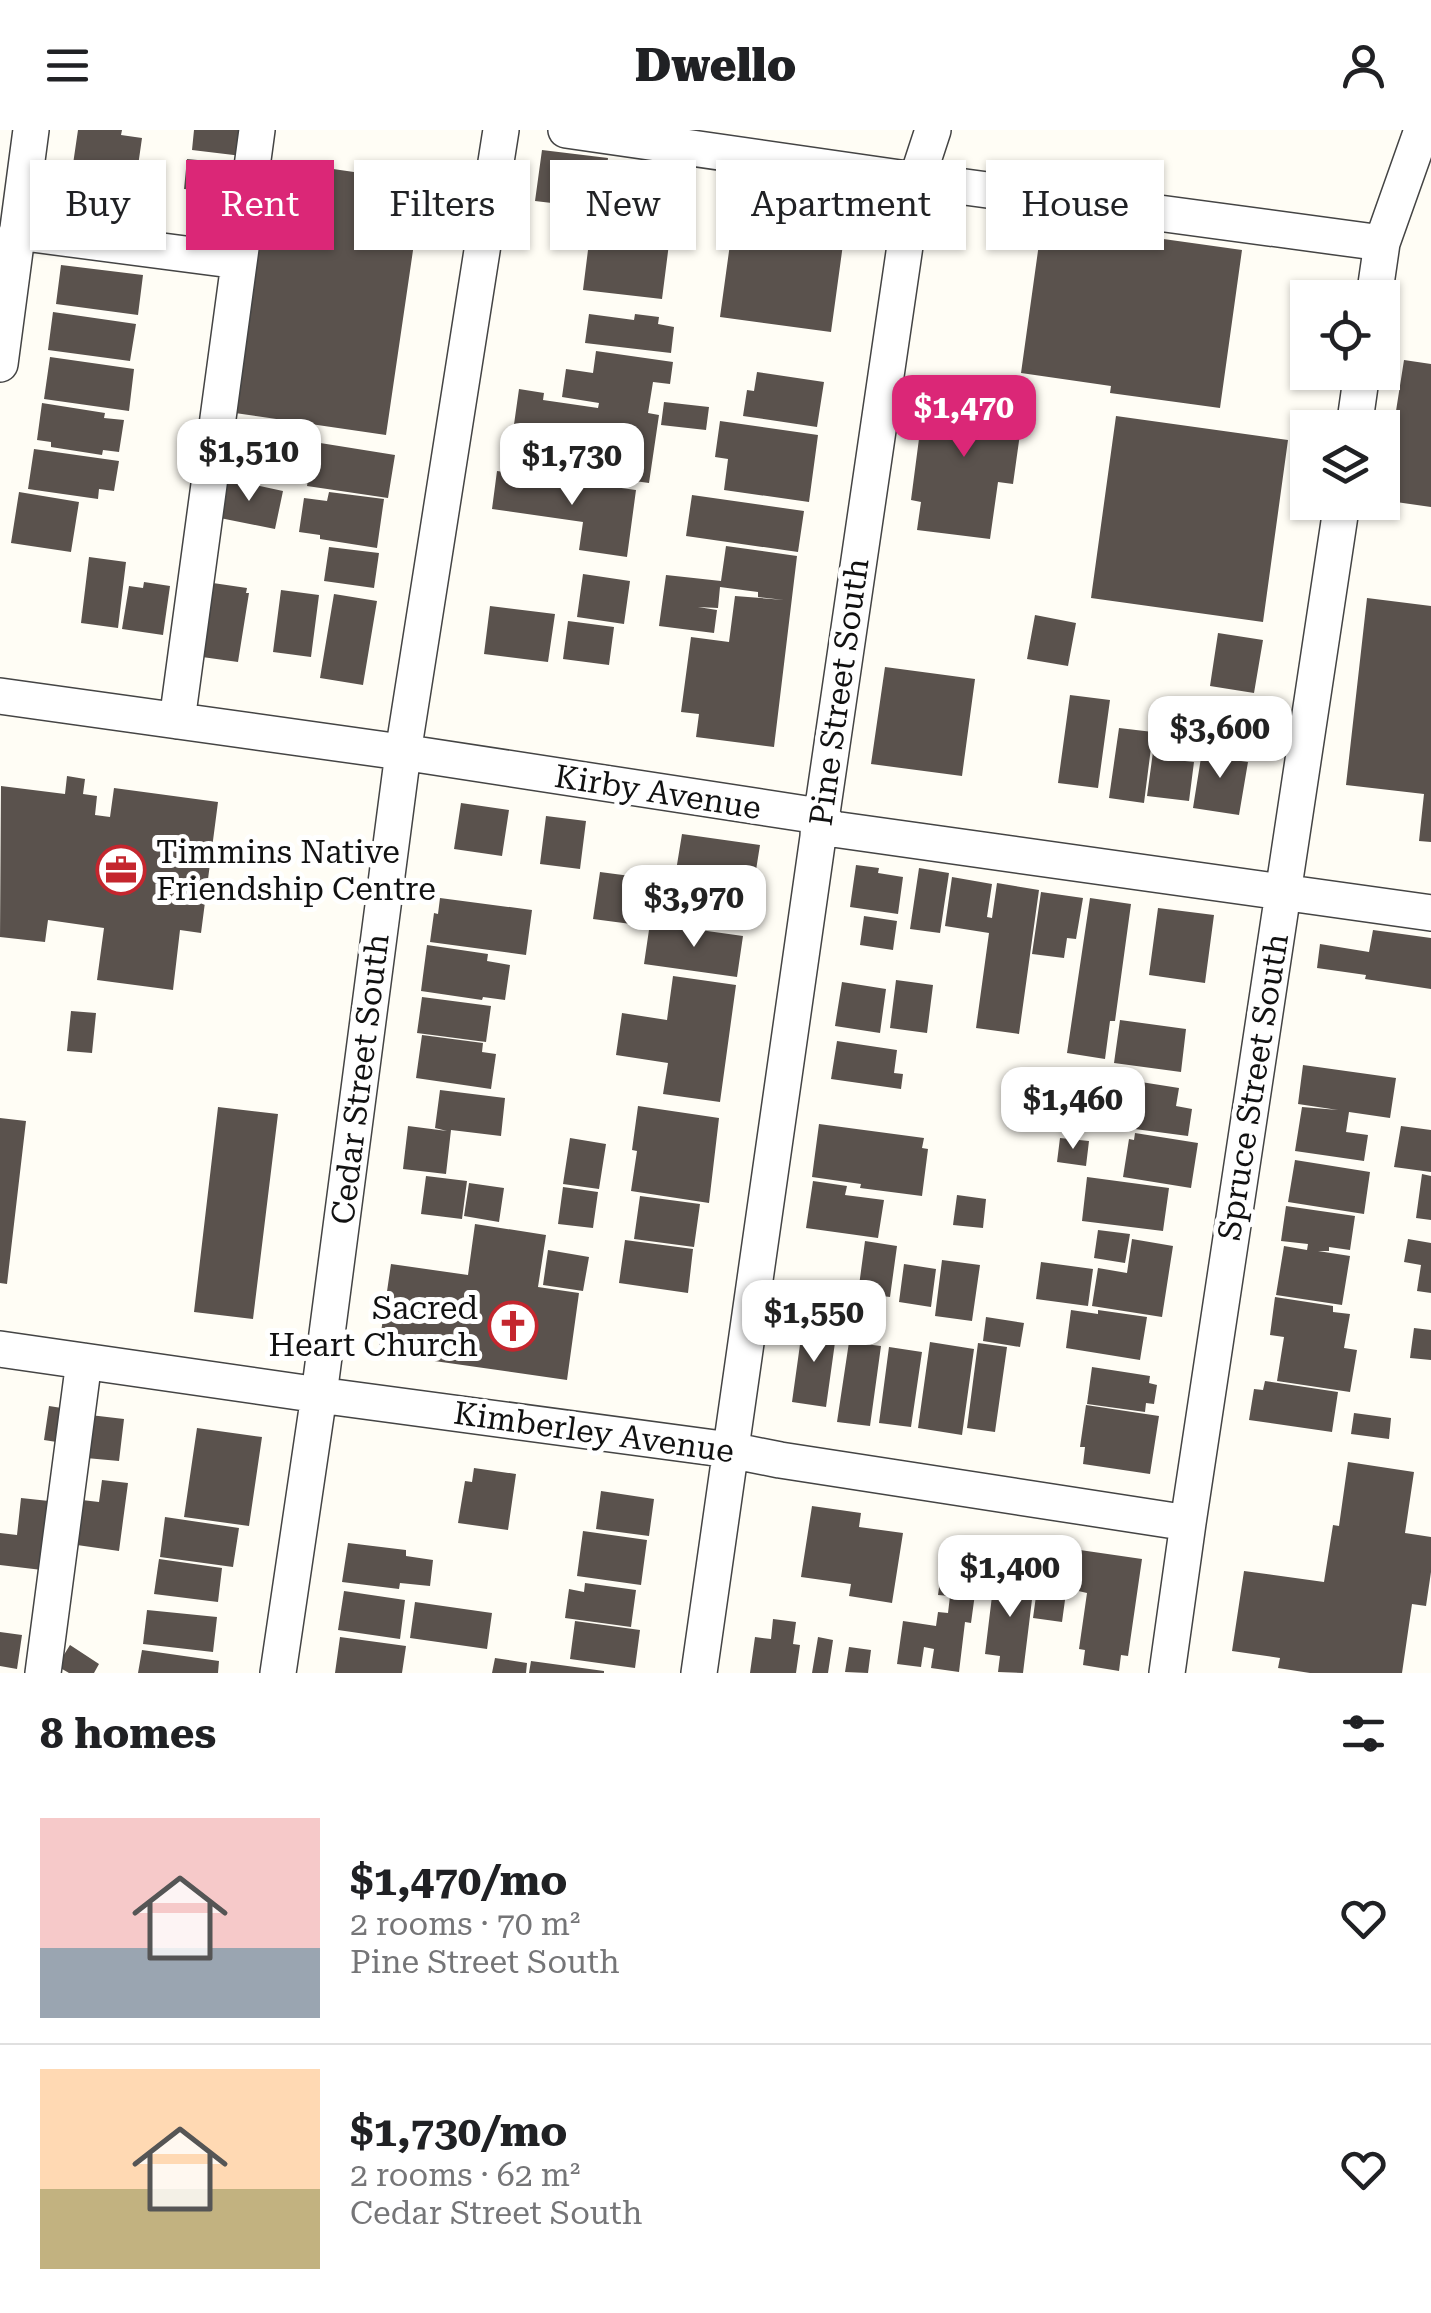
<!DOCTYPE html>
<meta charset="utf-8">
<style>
:root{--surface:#fff;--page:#f2f2f2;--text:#202124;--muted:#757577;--line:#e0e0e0;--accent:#db2777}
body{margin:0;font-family:"Roboto Serif",serif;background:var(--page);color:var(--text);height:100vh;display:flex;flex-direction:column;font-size:38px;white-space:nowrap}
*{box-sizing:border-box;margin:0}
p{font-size:32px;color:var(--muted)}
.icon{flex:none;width:55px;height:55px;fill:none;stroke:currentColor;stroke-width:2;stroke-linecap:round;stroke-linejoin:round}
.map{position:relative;height:1543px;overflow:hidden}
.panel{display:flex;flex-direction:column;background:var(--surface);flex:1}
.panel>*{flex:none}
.top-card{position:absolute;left:30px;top:30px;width:1372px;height:90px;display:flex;gap:20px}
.tools{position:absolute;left:1290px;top:150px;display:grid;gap:20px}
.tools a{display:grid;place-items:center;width:110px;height:110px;border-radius:0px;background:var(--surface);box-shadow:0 2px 8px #0004;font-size:50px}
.price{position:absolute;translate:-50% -85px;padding:0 22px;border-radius:20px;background:#fff;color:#222;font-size:32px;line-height:65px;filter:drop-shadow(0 2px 5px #0008)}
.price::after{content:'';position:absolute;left:50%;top:60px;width:30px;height:22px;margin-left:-15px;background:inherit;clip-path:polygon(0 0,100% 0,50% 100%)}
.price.active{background:var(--accent);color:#fff}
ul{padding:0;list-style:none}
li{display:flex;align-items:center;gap:30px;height:250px;padding:0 40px}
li+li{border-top:2px solid var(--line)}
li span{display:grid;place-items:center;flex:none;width:280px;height:200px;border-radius:0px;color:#555}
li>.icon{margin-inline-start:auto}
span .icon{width:120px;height:120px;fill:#fffc;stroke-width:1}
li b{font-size:42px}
h2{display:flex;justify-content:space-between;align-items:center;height:120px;padding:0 40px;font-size:42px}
.chip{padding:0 35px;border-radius:0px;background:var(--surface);box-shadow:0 2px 8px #0004;font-size:35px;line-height:90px}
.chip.active{background:var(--accent);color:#fff}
header{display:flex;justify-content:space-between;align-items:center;height:130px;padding:0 40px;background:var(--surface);font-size:45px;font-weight:800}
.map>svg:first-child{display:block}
.building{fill:#5a524d}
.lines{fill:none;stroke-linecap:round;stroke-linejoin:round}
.minor-casing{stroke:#444;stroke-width:38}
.minor{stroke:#fff;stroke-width:35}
.labels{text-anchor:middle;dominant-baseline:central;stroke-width:10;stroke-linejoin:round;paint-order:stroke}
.street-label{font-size:32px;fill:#111;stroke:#fff}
.poi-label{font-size:32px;fill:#111;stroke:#fff;text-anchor:start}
</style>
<header><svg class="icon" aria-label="menu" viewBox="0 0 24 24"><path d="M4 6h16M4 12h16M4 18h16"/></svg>Dwello<svg class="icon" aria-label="person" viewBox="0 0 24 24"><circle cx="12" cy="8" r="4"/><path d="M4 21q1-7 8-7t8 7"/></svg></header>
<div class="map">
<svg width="1431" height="1543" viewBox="0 0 1431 1543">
<rect width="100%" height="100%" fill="#fffdf5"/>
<!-- building -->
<path class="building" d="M78,0h44l-1,5 21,3 -6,42 -64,-9z
M194,0h52l-4,26 -50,-6z
M542,20l66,8 -6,51 -67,-8z
M187,29l53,5 -11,53 -36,-4 3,-23 -12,-1z
M271,30l152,22 -37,253 -151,-22z
M71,46l61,9 -7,46 -61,-10z
M592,88l79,10 -9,71 -79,-9z
M733,92l111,15 -13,95 -111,-15z
M1042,92l200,28 -22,158 -110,-15 1,-7 -90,-13z
M61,135l82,10 -5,40 -82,-11z
M53,182l83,12 -6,37 -82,-11z
M589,184l45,6 1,-6 24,3 -1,7 16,3 -3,26 -86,-10z
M596,221l77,11 -3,22 -17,-2 -5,31 11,2 -10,68 -115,-16v4l-26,-4 11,-78 25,4 -1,7 55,8 1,-5 -37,-6 4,-28 27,4z
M50,227l84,12 -5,42 -85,-12z
M1404,230l27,4v143l-49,-7z
M757,242l67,10 -7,45 -74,-11 4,-26 7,1z
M926,255l73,10 -1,6 26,4 -11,79 -15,-2 -8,57 -73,-9 4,-28 -10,-2z
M664,272l45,5 -3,23 -45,-5z
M42,273l63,10 -1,5 20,2 -5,32 -16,-2 -1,5 -51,-8v-5l-14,-2z
M1116,286l172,24 -25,182 -172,-24z
M720,291l98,14 -9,67 -85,-12 4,-31 -13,-2z
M314,312l81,13 -7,43 -81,-12z
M34,319l85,12 -5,30 -15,-2 -1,10 -70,-10z
M497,341l139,19 -9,67 -48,-7 4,-28 -91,-13z
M222,348l61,13 -8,38 -60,-12z
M19,362l60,10 -8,50 -60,-9z
M329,362l55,7 -7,49 -57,-9v-4l-21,-3 5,-34 23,3z
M692,365l112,16 -6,41 -112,-16z
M726,416l71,10 -23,191 -78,-10 3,-23 -18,-2 10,-75 38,5 6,-46 49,4 -26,-3v-5l-38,-5 -2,21 -20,-1 19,3 -3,23 -55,-7 7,-51 55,6z
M329,417l50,6 -5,35 -50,-7z
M89,427l37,5 -8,66 -37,-5z
M583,444l47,7 -6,43 -47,-7z
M144,452l26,4 -7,49 -41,-6 7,-43 14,2z
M206,452l41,6 -1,5h3l-11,69 -43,-6z
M281,460l38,5 -8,62 -38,-5z
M334,464l43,7 -14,84 -43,-7z
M1367,468l64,8v236l-12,-1 5,-47 -78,-9z
M490,476l65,8 -7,48 -64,-8z
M1035,485l41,8 -8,43 -41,-7z
M568,491l46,6 -5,38 -46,-6z
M1218,503l45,7 -9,53 -44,-7z
M885,537l90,12 -13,97 -91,-12z
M1070,565l40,5 -12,88 -40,-5z
M1119,598l34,4 -9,71 -35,-5z
M1155,607l32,4 -2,20 9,1 -5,39 -42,-5z
M1203,615l32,5 -1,10 14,2 -9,53 -46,-7z
M67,646l18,3 -2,15 14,2 -2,19 15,2 4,-29 104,14 -17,131 -21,-3 -7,60 -76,-10 7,-52 -56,-8 -3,22 -45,-5 1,-151 64,8z
M461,673l48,7 -7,46 -48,-7z
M546,686l40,5 -6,48 -40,-5z
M682,704l78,11 -7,44 -78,-12z
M856,735l23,3 -1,5 25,4 -5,37 -48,-7z
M919,738l30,5 -9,60 -30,-4z
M600,742l38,5 -7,47 -38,-5z
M952,747l40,7 -5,33 5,1 5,-35 42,7 -20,144 -43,-6 13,-95 -44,-7z
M1041,762l42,6 -7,41 -9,-1 -3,20 -32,-4z
M440,768l92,12 -6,45 -96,-13 4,-29 4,1z
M1090,768l41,6 -16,117h-5l-5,38 -38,-6z
M1158,778l56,7 -9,68 -56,-8z
M864,786l33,5 -4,29 -33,-5z
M650,793l93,13 -6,41 -93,-13z
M1373,800l58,8v51l-66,-10 1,-4 -49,-7 3,-24 49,8z
M427,815l61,9 -1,7 23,4 -5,35 -22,-3 -1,3 -61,-9z
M673,846l63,9 -16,117 -57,-8 5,-31 -52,-8 6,-42 45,7z
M896,850l37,5 -6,48 -37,-5z
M842,852l44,7 -6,44 -45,-7z
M422,867l69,9 -5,36 -69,-9z
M71,881l25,2 -4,40 -25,-2z
M1120,890l66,9 -5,43 -67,-9z
M422,905l61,8 -1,9 14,2 -5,35 -75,-11z
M837,911l60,9 -3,23 9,1 -2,15 -70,-10z
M1303,935l93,13 -6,40 -41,-6 -3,20 22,3 -4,26 -69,-10 7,-44 36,3 -40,-6z
M1141,952l38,6 -3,18 16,3 -4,27 -76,-10 3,-29 23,4z
M440,960l65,8 -4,38 -50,-6 -5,44 -43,-5 5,-43 39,5 -12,-3z
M638,976l81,12 -10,85 -78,-12 6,-40 -5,-1z
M218,977l60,7 -25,205 -59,-7z
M0,988l26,3 -19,163 -7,-1z
M819,994l105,14 -2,10 6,1 -6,47 -62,-8 1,-4 -49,-7z
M1401,996l30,4v42l-37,-5z
M1135,1003l63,10 -7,45 -68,-11 6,-38 5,1z
M570,1008l36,6 -7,45 -36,-5z
M1060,1008l29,3 -3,25 -29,-4z
M1295,1030l75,12 -6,42 -76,-12z
M1422,1044l9,2v44l-15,-2z
M426,1046l41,5 -5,38 -41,-5z
M1087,1047l82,11 -6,43 -81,-10z
M813,1051l34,5 -2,9 39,5 -6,38 -72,-10z
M469,1053l35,5 -5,34 -35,-6z
M563,1057l35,5 -5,36 -35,-4z
M957,1065l29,4 -3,29 -30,-3z
M640,1066l60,8 -6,43 -60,-8z
M1286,1076l69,10 -5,34 -21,-3v4h-11l32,5 -8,49 -66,-10 8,-49 23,4 1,-6 -27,-3z
M475,1094l71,11 -8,52 41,6 -12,87 -189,-27 13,-89 77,11z
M1098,1100l32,4 -5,29 -31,-5z
M1132,1109l41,7 -11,71 -70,-11 6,-38 29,5z
M1408,1109l23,4v50l-14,-2 4,-26 -17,-3z
M625,1110l68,9 -5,44 -69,-10z
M865,1111l32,5 -7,51 -32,-4z
M548,1120l41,7 -6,34 -40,-6z
M942,1130l38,5 -8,56 -37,-5z
M1041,1132l52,7 -5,37 -52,-7z
M904,1134l32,5 -5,38 -32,-5z
M1275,1167l58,9v6l17,2 -6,34 13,2 -7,42 -73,-11 7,-44 -14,-2z
M1071,1180l27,4v-4l49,7 -7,43 -74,-12z
M986,1187l38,6 -4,24 -37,-6z
M803,1193l34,5 -11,79 -34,-5z
M1414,1198l17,2v30l-21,-2z
M849,1212l32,4 -11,80 -33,-4z
M930,1212l44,7 -12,86 -44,-7z
M978,1213l29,4 -12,85 -28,-4z
M889,1217l33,5 -11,75 -32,-4z
M1092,1237l58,9 -1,7 8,2 -3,19 -8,-1 -1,9 -58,-8z
M1265,1251l73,11 -6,40 -83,-12 5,-31 9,1z
M1086,1275l73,11 -9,58 -67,-10 2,-17h-5z
M49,1276l19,3 -5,34 -19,-3z
M1354,1283l37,5 -2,21 -38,-5z
M90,1285l34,4 -5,42 -33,-3z
M197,1298l65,9 -13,89 -65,-9z
M1348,1332l66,10 -9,61 26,4v35l-5,34 -14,-2 -10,69h-92l-32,-5 2,-10 -48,-7 12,-80 80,11 9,-57 6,1z
M474,1338l42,6 -8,56 -50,-7 7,-42 7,1z
M102,1350l26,3 -9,68 -42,-6 5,-45 17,2z
M601,1361l53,8 -5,37 -53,-7z
M21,1368l28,3 -7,69 -42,-5v-32l17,2z
M812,1376l49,7 -2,14 44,6 -11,70 -43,-7 2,-12 -50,-7z
M165,1387l74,11 -6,39 -73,-10z
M583,1401l64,9 -6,45 -64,-9z
M348,1413l58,7v6l27,4 -3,26 -30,-3 -1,6 -57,-7z
M945,1415l36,5 -10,73 -6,-1 -6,50 -28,-4 3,-19 -10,-2 -3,20 -24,-3 6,-43 33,5 2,-14 10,1 2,-17 -12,-1z
M1080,1420l62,9 -14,97 -7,-1 -2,16 -36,-6 2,-15 -6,-1 8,-56 -13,-3z
M1042,1422l29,4 -9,66 -29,-4z
M159,1429l63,9 -4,34 -64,-8z
M995,1441l40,4 -12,98 -25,-1 2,-16 -15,-2z
M585,1453l51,7 -5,37 -66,-9 4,-29 15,3z
M344,1461l61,9 -5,39 -62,-9z
M415,1472l77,11 -5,36 -77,-11z
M147,1480l70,7 -4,35 -70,-8z
M773,1489l23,3 -3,22 7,1 -4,28h-46l5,-36 16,2z
M575,1491l65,9 -5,38 -65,-9z
M0,1502l22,3 -5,34 -17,-3z
M340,1507l66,9 -4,27h-67z
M818,1507l15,3 -5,33h-16z
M70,1515l29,19 -5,9h-25l-12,-7z
M849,1517l22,3 -3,23 -23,-1z
M142,1520l77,11 -1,12h-80z
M495,1528l32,5 -1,10h-34z
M531,1531l73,10v2h-75z"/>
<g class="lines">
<!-- minor casing -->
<g class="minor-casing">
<path id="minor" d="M566,0l362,52 454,61
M17,102l222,29
M1374,168l8,-55 40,-113
M0,234l31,-234
M1354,298l8,-56
M0,566l415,58 404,62 14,13 598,84
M177,591l80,-591
M0,1219l319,46 411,55 50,10 408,63
M43,1543l41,-312
M278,1543l41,-278 84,-642 98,-623
M699,1543l119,-836 1,-21 3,-3 91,-622 20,-61
M1167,1543l21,-150 154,-1021"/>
</g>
<!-- minor -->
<use href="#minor" class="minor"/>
</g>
<!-- icons -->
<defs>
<g id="office-ring" transform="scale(2.5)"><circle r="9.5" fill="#fff" stroke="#c4262e" stroke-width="1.5"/><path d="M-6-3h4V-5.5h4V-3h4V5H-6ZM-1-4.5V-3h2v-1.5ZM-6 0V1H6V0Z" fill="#c4262e"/></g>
<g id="church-ring" transform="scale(2.5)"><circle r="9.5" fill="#fff" stroke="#c4262e" stroke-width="1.5"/><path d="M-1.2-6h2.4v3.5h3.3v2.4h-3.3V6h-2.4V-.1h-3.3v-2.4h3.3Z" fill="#c4262e"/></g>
</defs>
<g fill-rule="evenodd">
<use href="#office-ring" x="121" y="740"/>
<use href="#church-ring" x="513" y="1196"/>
</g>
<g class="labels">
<!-- street labels -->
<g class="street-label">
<text transform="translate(839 562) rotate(-82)">Pine Street South</text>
<text transform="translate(658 662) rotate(9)">Kirby Avenue</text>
<text transform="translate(360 949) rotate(-83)">Cedar Street South</text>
<text transform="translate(1253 957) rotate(-81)">Spruce Street South</text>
<text transform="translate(594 1302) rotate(8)">Kimberley Avenue</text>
</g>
<!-- poi labels -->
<g class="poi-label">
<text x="156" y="722">Timmins Native<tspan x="156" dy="37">Friendship Centre</tspan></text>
<text x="478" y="1178" text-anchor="end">Sacred<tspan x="478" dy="37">Heart Church</tspan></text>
</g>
</g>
</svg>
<div class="tools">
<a><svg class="icon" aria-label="locate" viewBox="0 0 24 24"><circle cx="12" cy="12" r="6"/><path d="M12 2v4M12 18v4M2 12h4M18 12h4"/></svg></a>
<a><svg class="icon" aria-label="layers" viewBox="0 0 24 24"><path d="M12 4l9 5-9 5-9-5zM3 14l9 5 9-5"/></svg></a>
</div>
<b class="price active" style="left:964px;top:330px">$1,470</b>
<b class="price" style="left:249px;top:374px">$1,510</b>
<b class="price" style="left:572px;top:378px">$1,730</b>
<b class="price" style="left:1220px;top:651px">$3,600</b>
<b class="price" style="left:694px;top:820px">$3,970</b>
<b class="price" style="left:1073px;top:1022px">$1,460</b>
<b class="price" style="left:814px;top:1235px">$1,550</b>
<b class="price" style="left:1010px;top:1490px">$1,400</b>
<div class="top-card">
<a class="chip">Buy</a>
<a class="chip active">Rent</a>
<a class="chip">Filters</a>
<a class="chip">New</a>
<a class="chip">Apartment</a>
<a class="chip">House</a>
</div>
</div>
<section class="panel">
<h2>8 homes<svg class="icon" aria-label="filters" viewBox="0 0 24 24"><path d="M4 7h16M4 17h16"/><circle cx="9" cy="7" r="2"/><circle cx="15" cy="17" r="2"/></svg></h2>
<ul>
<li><span style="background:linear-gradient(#f6c9c9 65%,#9aa5b1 0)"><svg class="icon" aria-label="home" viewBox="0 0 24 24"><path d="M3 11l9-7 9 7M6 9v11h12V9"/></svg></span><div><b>$1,470/mo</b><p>2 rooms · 70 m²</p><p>Pine Street South</p></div><svg class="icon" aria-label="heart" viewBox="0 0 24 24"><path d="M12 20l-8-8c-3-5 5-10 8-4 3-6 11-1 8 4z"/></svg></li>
<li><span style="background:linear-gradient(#ffd9b3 60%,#c2b280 0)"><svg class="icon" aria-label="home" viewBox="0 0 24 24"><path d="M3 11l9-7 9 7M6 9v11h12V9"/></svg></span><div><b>$1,730/mo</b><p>2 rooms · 62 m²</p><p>Cedar Street South</p></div><svg class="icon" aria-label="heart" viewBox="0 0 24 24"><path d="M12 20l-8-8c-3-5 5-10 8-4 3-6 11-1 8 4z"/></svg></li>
</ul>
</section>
